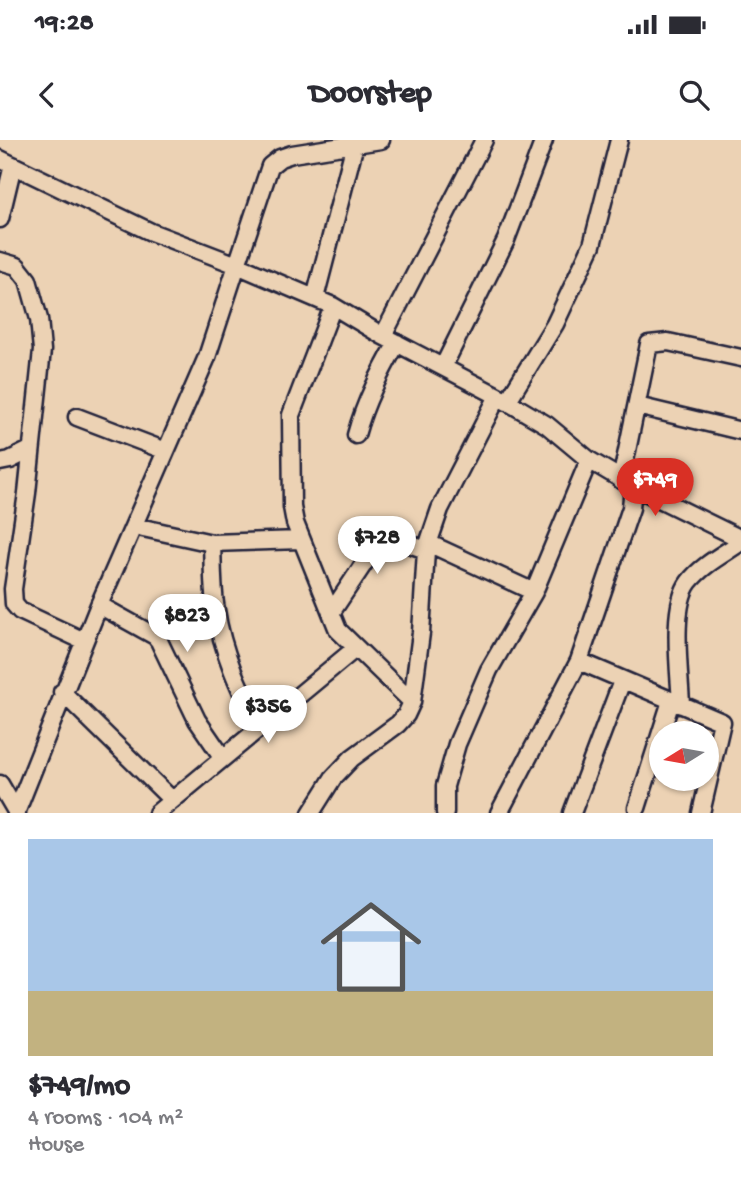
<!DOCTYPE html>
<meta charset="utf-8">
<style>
:root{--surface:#fff;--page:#f2f2f3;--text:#2b2b33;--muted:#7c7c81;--accent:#d93025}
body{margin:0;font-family:"Gochi Hand",sans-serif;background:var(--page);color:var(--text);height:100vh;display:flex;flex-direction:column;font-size:26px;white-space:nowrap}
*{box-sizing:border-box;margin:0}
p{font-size:23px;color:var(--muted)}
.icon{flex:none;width:38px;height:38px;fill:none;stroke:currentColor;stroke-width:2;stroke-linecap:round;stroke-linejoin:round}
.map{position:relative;height:673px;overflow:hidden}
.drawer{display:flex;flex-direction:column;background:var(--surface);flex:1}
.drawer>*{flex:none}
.needle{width:46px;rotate:259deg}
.buttons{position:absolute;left:649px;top:581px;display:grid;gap:14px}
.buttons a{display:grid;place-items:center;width:70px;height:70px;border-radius:50%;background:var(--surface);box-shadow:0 2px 5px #0004;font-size:35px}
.price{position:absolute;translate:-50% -60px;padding:0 16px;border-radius:24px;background:#fff;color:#222;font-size:23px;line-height:46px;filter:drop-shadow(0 2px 4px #0008)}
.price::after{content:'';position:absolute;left:50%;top:42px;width:21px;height:16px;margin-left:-10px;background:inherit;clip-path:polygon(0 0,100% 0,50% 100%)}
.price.active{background:var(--accent);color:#fff}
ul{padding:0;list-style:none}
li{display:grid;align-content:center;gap:14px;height:371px;padding:0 28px}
li span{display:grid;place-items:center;height:217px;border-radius:0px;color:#555}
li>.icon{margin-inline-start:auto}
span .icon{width:126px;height:126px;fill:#fffc;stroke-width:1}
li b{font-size:30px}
.status{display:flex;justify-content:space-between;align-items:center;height:49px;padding:0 35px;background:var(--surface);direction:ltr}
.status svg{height:19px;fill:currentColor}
header{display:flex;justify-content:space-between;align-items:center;height:91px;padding:0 28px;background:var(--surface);font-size:32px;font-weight:800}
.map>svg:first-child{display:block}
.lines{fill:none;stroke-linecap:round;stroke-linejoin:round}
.minor-casing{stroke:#22223b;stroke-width:21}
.minor{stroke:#ecd2b4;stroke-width:16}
</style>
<div class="status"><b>19:28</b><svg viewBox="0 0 49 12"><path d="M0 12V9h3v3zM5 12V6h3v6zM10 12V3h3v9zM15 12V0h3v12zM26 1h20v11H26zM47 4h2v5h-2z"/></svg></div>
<header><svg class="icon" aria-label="back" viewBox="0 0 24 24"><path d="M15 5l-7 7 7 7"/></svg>Doorstep<svg class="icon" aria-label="search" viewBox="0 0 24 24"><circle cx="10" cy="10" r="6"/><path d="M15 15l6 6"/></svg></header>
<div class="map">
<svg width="741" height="673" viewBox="0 0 741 673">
<rect width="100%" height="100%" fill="#ecd2b4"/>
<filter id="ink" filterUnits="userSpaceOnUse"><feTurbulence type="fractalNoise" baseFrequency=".0143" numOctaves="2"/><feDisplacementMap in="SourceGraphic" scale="14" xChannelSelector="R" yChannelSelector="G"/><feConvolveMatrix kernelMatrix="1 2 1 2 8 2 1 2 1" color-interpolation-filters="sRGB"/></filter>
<g filter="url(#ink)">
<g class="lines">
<!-- minor casing -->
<g class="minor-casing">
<path id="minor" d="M0,19l151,73 86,33 33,-99 10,-8 12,-4 89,-14
M0,79l13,-54
M0,121l17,5 11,14 11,39 3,31 -15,143 -14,96 1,15 6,7 64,30
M315,158l41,-158
M333,166l-42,109 1,92 3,16 43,107 74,72
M383,196l101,-196
M443,227l63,-127 38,-100
M507,262l48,-78 37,-79 27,-105
M637,266l104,25
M77,277l89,34
M356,295c9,-33 24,-62 41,-92
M589,320l44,26 108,53
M0,322l10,-2 20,-10
M621,340l28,-136 19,-2 73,16
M134,386l78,17 89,-3
M212,403c1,22 0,45 4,67 6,42 24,80 43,118
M428,403l106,49
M99,465l56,31 4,5 38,79 26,38
M331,473l52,-78 43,15
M579,521l143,61 -21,91
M62,552l110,108
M681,565c-1,-31 -11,-98 8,-123 13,-17 35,-28 52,-40
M0,644l17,29
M637,668l34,-107
M16,673l83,-208 108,-248 30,-92 96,41 50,30 115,60 49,29 42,35 -55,132 -45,78 -32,74 -12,42v27
M157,673l199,-165
M311,673l22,-35 19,-20 46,-34 8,-9 6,-13 9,-69 5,-83 14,-41 58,-113
M499,673l80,-152 52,-153 2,-22
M572,673l50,-132"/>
</g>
<!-- minor -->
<use href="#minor" class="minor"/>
</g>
</g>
</svg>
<div class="buttons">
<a><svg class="needle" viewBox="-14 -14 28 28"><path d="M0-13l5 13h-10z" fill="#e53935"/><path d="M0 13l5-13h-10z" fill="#7c7c81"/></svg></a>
</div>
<b class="price active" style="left:655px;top:378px">$749</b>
<b class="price" style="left:377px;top:436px">$728</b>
<b class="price" style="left:187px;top:514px">$823</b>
<b class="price" style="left:268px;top:605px">$356</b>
</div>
<section class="drawer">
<ul>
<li><span style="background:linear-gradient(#a9c7e8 70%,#c2b280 0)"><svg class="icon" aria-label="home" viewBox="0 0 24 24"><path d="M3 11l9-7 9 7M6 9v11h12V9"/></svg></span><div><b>$749/mo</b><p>4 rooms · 104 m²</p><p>House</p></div></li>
</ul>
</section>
